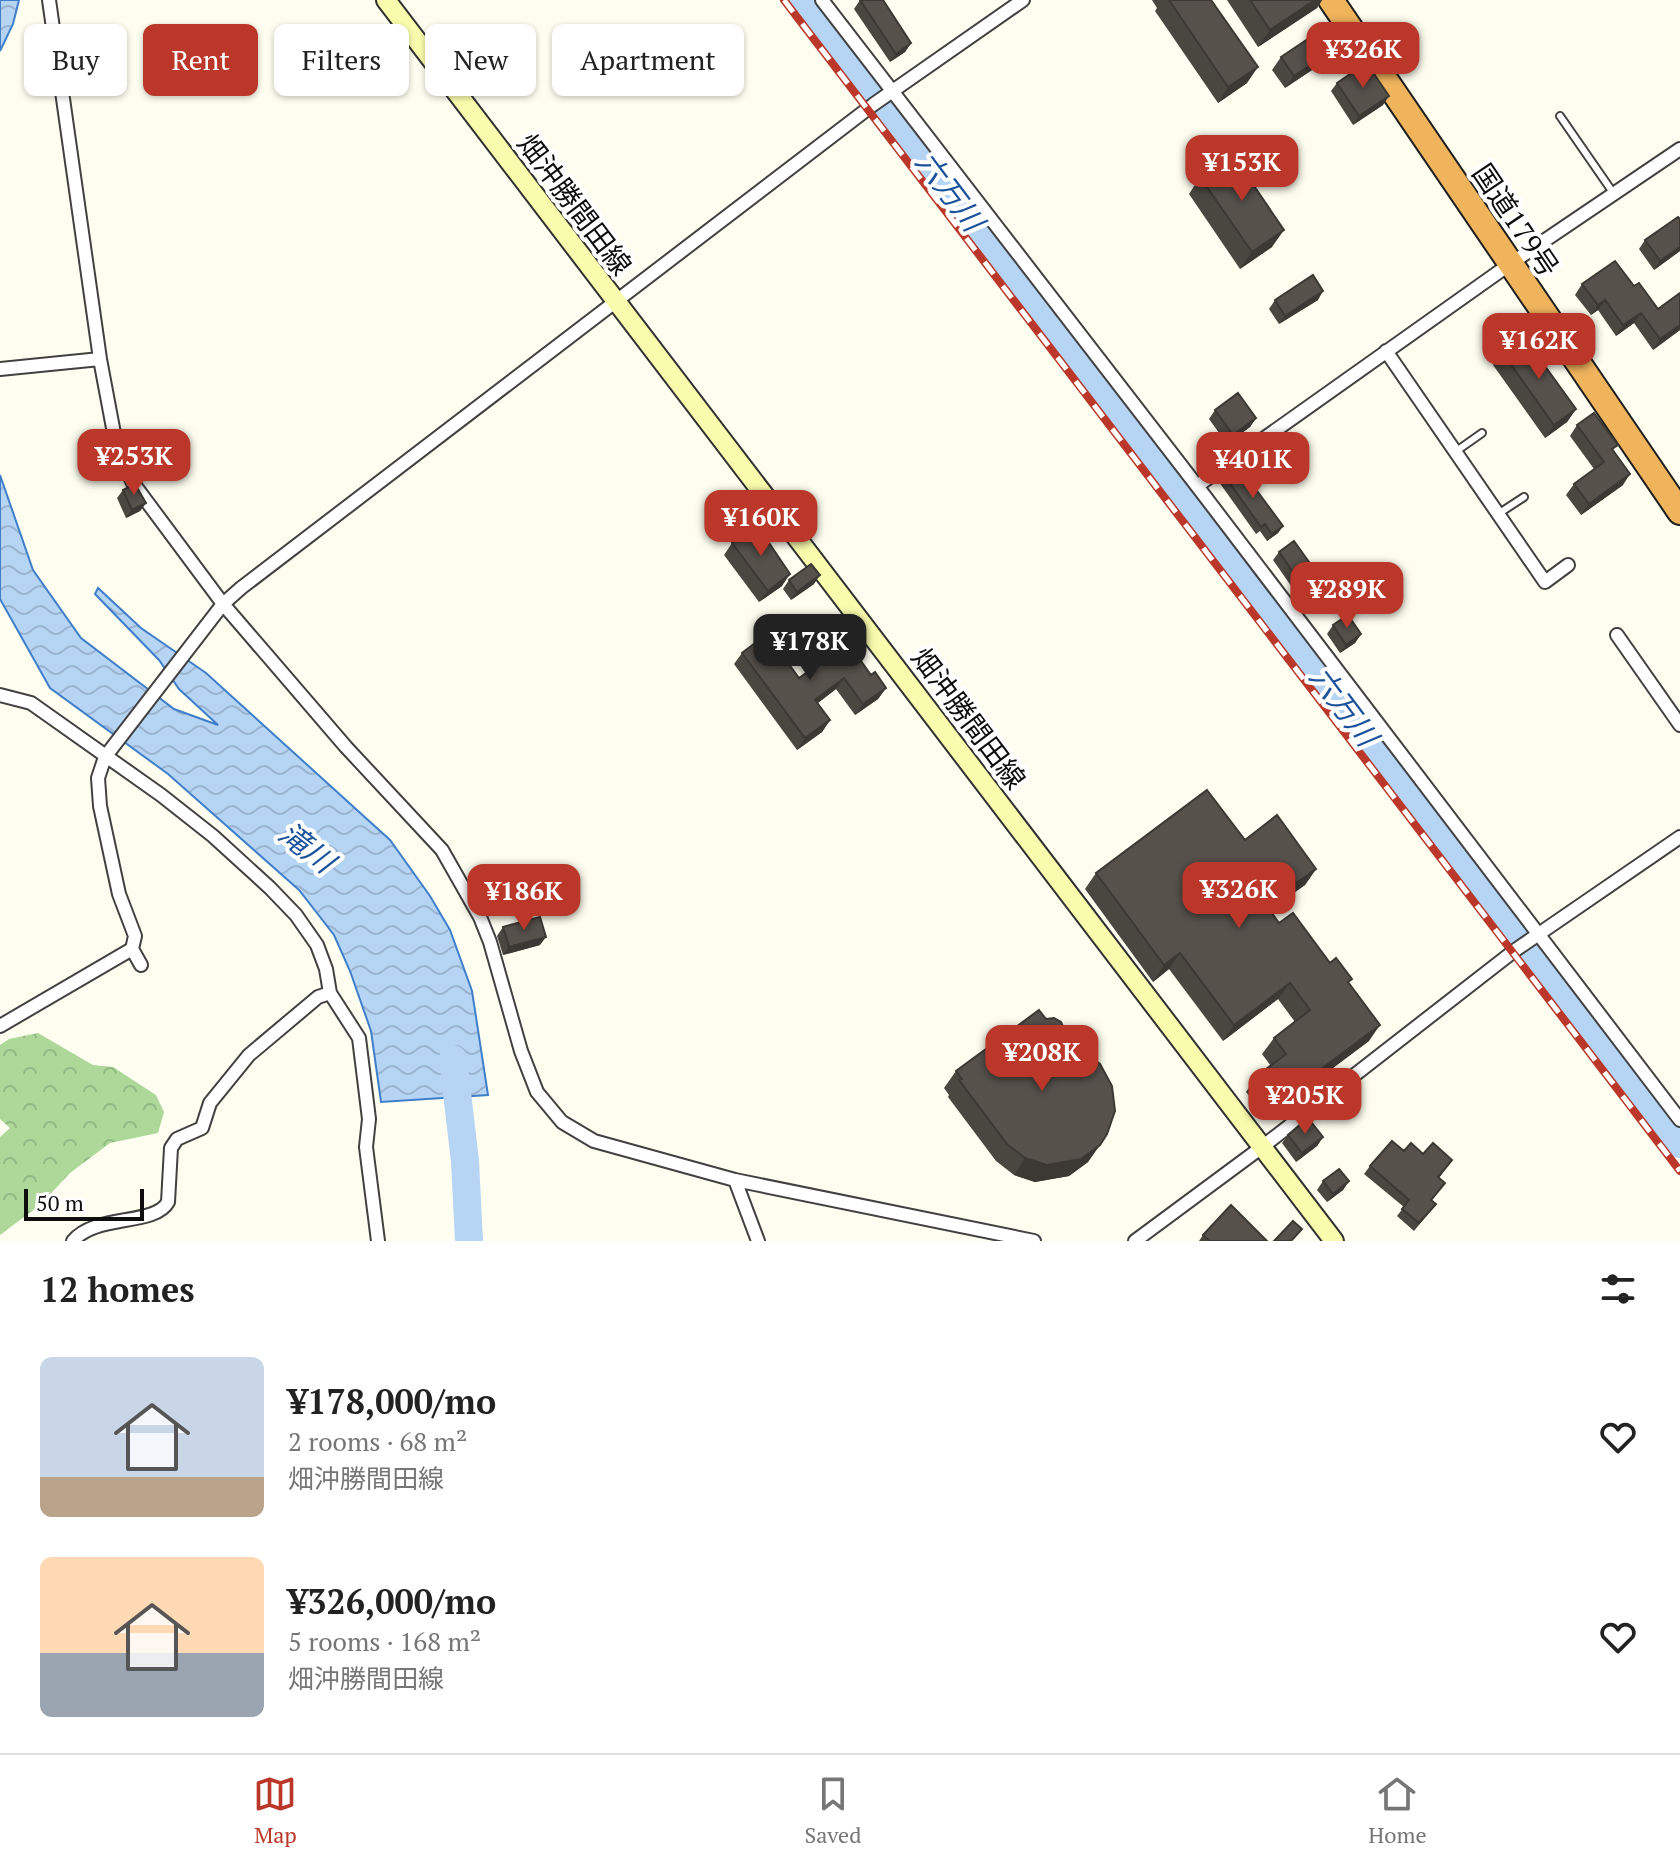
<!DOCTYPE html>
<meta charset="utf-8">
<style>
:root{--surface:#fff;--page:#f6f6f6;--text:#222;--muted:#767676;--line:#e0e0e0;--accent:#ba372a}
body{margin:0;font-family:"PT Serif","Noto Sans JP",serif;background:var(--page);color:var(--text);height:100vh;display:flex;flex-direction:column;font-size:30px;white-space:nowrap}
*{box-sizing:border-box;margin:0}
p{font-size:26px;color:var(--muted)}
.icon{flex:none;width:44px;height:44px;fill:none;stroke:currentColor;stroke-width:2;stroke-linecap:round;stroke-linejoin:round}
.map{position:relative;height:1241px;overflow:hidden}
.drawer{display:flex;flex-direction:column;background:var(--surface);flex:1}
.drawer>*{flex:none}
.guide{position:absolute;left:24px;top:24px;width:800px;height:72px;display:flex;gap:16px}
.scale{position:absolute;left:24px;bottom:20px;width:120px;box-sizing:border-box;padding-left:8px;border:4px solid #0e0e0e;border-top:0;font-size:22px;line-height:28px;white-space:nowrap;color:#0e0e0e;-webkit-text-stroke:6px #fff;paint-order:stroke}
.price{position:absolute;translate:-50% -68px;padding:0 18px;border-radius:16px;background:var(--accent);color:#fff;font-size:26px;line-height:52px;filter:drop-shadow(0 2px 4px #0008)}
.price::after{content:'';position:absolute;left:50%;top:48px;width:24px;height:18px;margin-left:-12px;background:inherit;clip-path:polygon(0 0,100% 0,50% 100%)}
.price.selected{background:#222;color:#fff}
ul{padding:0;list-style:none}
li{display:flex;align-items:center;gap:24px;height:200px;padding:0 40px}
li span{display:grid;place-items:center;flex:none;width:224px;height:160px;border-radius:12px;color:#555}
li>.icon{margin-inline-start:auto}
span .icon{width:96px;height:96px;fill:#fffc;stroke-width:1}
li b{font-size:34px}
h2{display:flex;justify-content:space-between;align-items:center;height:96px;padding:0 40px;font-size:34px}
.pill{padding:0 28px;border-radius:12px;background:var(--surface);box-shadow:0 2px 6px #0004;font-size:28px;line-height:72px}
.pill.selected{background:var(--accent);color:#fff}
.dock{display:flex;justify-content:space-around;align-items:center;height:112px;border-top:2px solid var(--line);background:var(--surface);font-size:22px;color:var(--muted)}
.dock a{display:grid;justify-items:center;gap:4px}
.dock .selected{color:var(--accent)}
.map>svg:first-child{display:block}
.forest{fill:url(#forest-crowns)}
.water{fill:url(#water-waves);stroke:#3f7fc9;stroke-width:2}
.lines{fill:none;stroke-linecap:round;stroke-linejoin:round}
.river{stroke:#b6d4f4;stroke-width:28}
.lane-casing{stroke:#414141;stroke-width:10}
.street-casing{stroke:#414141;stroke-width:16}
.secondary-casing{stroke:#303030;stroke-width:22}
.highway-casing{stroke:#1f1f1f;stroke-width:28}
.lane{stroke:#fff;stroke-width:6}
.street{stroke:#fff;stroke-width:12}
.secondary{stroke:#fafcad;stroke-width:18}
.highway{stroke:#f0b45d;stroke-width:24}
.rail-casing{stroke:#ba372a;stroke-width:8}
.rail{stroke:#fff;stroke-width:5;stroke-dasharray:15;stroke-linecap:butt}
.wall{fill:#4a4640;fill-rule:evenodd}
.shaded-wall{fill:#3c3934}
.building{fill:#56514b;stroke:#3c3934;stroke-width:2;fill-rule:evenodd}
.labels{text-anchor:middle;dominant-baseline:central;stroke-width:8;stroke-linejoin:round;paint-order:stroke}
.street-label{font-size:28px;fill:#0e0e0e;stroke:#fff}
.water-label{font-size:30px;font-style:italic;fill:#1b529c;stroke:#fff}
</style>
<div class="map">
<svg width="1680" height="1241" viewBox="0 0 1680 1241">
<defs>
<pattern id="forest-crowns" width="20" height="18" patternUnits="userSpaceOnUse" patternTransform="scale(2)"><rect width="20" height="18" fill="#add89a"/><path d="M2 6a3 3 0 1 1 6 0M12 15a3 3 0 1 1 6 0" fill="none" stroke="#94b884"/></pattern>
<pattern id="water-waves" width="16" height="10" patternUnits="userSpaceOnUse" patternTransform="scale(2)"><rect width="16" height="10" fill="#b6d4f4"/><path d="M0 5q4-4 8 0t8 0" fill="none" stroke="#9bb5d0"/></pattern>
</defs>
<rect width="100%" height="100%" fill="#fefef0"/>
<!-- forest -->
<path class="forest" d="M38,1033l55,32 20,2 43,28 8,17 -6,21 -48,10 -40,30 -30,32 -40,30v-98l10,-9 -10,-9v-74l9,-6z"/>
<!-- water -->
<path class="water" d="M0,0h19l-6,24 -13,27z
M0,475l33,95 48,68 93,71 44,16 -39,-36 -20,-29 -64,-66 3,-6 43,40 65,45 184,167 40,56 20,34 22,61 16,104 -107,7 -10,-71 -21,-60 -16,-36 -35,-45 -131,-116 -118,-86 -50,-89z"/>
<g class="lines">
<!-- river -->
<path class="river" d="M803,0l877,1144
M453,1059l12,102 4,80"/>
<!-- lane casing -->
<g class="lane-casing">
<path id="lane" d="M1560,116l54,78
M1455,452l27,-19
M1498,514l26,-17"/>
</g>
<!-- street casing -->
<g class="street-casing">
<path id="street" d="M49,0l51,359 16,85 17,39 90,121 123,143 96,103 38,67 10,25 31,109 16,41 25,30 32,19 141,39 299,61
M822,0l375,486 483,634
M1386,351l159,231 23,-17
M0,369l100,-10
M1197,486l313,-222 170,-115
M1617,635l63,90
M0,695l31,8 130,92 52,41 57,52 26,27 21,30 9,24 4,24 29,45 10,81 -3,28 12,94
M132,949l9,16
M0,1026l132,-77 3,-13 -16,-42 -19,-88 -2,-28 7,-21 118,-153 18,-16 633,-484 149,-104
M735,1180l23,61
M73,1241c22,-27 82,-15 95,-39l3,-54 6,-9 25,-11 8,-25 39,-48 69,-58 12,-4
M1135,1241l127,-94 252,-196 166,-114"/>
</g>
<!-- secondary casing -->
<g class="secondary-casing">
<path id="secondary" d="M386,0l948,1241"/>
</g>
<!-- highway casing -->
<g class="highway-casing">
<path id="highway" d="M1331,0l349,512"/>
</g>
<!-- lane -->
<use href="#lane" class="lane"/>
<!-- street -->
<use href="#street" class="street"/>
<!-- secondary -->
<use href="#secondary" class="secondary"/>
<!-- highway -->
<use href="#highway" class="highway"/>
<!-- rail casing -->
<g class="rail-casing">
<path id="rail" d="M784,0l896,1171"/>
</g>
<!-- rail -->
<use href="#rail" class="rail"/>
</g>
<!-- wall -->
<path class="wall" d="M860,0l51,43 -6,9 -15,10 -36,-53z
M1152,0h59l36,83 -29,20 -63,-92 2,-3z
M1227,0h95l-5,8 -59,39z
M1281,57l49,1 -45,30 -13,-18z
M1337,83l46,22 -30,20 -22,-34z
M1200,177l72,70 -32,22 -51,-75z
M1680,219v32l-26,19 -15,-21 6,-9z
M1582,284l52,2 46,44 -27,20 -19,-27 -18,13 -18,-26 -7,5 -16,-20z
M1275,300h43l-39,24 -10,-15z
M1502,352l74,57 -9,13 -22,16 -52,-73z
M1215,410l41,8 -6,9 -23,17 -18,-25z
M1577,425l37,26 9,34 -42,30 -15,-20 8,-11 20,-15 -24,-33z
M1224,475l59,51 -5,7 -11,8 -7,-10 -4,3 -37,-52z
M123,490l23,13 -6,8 -14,7 -9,-20z
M732,543l50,43 -23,16 -35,-47z
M1279,552l44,47 -15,11 -35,-50z
M789,580l25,4 -23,16 -8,-11z
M1333,625l28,9 -6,9 -15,10 -13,-19z
M742,653l57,25 72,-3 15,13 -8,11 -23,16 -19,-26 -18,14 12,17 -8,12 -25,18 -63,-86z
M1245,840l71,29 -11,16 -20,14 -8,-11 -15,12 17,23 51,40 19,20 20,58 -103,77 -20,-26 11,-16 14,-10 -9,-12 12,-16 21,-16 -17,-23 -55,42 -54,-72 -16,13 -68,-93 11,-16zM1223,887l16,22 -6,4 -16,-21z
M503,927l37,18 -37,10 -6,-19z
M1062,1042l45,92 -19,28 -19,14 -34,6 -21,-7 -18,-14 -48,-64 1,-2 -5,-7 12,-17z
M1288,1135l35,2 -6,9 -21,16 -14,-19z
M1404,1151l48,9 -13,18 6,5 -14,17 5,4 -22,27 -17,-15 7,-9 -40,-33 6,-8z
M1323,1181h26l-6,9 -16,12 -10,-12z
M1203,1235l64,6h-68z"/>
<!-- shaded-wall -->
<path class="shaded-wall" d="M1315,0h7l-5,8 -59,39 12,-17z
M911,43l-6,9 -15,10 6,-8z
M1339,46l-9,12 -45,30 9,-12z
M1258,67l-11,16 -29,20 10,-16z
M1389,96l-6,9 -30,20 6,-9z
M1284,230l-12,17 -32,22 12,-17z
M1680,247v4l-26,19 6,-9z
M1323,291l-5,9 -39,24 6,-8z
M1605,300l-7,10 -7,5 7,-10z
M1641,313l-7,10 -18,13 7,-11z
M1680,325v5l-27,20 7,-11z
M1576,409l-9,13 -22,16 9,-13z
M1256,418l-6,9 -23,17 6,-9z
M1630,474l-7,11 -42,30 8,-11z
M146,503l-6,8 -14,7 6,-8z
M1283,526l-5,7 -11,8 5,-7z
M790,574l-8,12 -23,16 9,-11z
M820,575l-6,9 -23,16 6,-8z
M1329,590l-6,9 -15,11 6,-8z
M1361,634l-6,9 -15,10 6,-8z
M844,678l-8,11 -29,22 8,-11z
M886,688l-8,11 -23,16 8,-11z
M830,720l-8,12 -25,18 8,-12z
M1316,869l-11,16 -20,14 11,-16z
M1234,871l-11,16 -21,17 11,-17z
M1288,872l-11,16 -30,23 12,-16z
M546,937l-6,8 -37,10 6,-8z
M1180,953l-11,16 -16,13 11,-17z
M1290,983l-12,16 -55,42 11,-16z
M1380,1025l-11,16 -103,77 11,-16z
M1323,1137l-6,9 -21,16 6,-9z
M1100,1145l-12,17 -19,14 -34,6 -21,-7 11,-17z
M1349,1181l-6,9 -16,12 6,-8z"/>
<!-- building -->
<path class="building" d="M860,0h23l28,43 -15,11z
M1169,0h42l47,67 -30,20z
M1250,0h65l-45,30z
M1326,27l13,19 -45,30 -13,-19z
M1359,68l3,5 8,-5 19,28 -30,20 -22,-33z
M1233,155l51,75 -32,22 -52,-75z
M1678,217l2,2v28l-20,14 -15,-21z
M1615,261l19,25 5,-3 19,26 22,-16v32l-20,14 -19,-26 -18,12 -18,-25 -7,5 -16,-21z
M1313,275l10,16 -38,25 -10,-16z
M1524,337l52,72 -22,16 -52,-73z
M1238,393l18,25 -23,17 -18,-25z
M1594,413l24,32 -6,4 18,25 -41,30 -15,-20 30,-22 -27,-37z
M1238,465l45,61 -11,8 -7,-10 -4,3 -37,-52z
M135,484l11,19 -14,7 -9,-20z
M757,525l33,49 -22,17 -36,-48z
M1294,541l35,49 -15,12 -35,-50z
M811,564l9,11 -23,17 -8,-12z
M1348,615l13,19 -15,11 -13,-20z
M767,634l32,44 49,-35 23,32 4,-3 11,16 -23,16 -19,-26 -29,22 15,20 -25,18 -63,-85z
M1207,790l38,50 32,-25 39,54 -20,14 -8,-11 -29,23 20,28 14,-10 37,50 6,-5 16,21 -4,3 32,43 -103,77 -20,-26 29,-22 -12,-16 36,-28 -20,-27 -56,42 -54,-72 -16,12 -68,-92zM1234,871l20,26 -21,16 -20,-26z
M540,917l6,20 -37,10 -6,-20z
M1039,1010l7,9 8,-1 7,4 4,9 -3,11 18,7 20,15 12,22 3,25 -8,23 -7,11 -19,14 -34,6 -22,-7 -18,-14 -48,-64 3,-1 -6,-8z
M1308,1118l15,19 -21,16 -14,-18z
M1392,1141l12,10 7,-8 12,11 10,-11 19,17 -14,17 7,6 -14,17 5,4 -17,19 -17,-14 7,-9 -39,-34z
M1339,1169l10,12 -16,13 -10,-13z
M1231,1205l36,36h-58l-6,-6z
M1293,1221l9,8 -11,12h-17z"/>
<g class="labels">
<!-- street labels -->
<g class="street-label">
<text transform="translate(575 204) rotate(53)">畑沖勝間田線</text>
<text transform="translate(1516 220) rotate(56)">国道179号</text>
<text transform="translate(969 718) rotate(53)">畑沖勝間田線</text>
</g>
<!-- water labels -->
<g class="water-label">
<text transform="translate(950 191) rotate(53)">六万川</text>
<text transform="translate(1344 706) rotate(53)">六万川</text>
<text transform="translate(307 847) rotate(38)">滝川</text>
</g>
</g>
</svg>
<div class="scale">50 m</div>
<b class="price" style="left:1363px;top:90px">¥326K</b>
<b class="price" style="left:1242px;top:203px">¥153K</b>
<b class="price" style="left:1539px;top:381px">¥162K</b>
<b class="price" style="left:134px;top:497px">¥253K</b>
<b class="price" style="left:1253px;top:500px">¥401K</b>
<b class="price" style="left:761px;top:558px">¥160K</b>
<b class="price" style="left:1347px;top:630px">¥289K</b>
<b class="price selected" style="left:810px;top:682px">¥178K</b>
<b class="price" style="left:1239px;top:930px">¥326K</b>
<b class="price" style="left:524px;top:932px">¥186K</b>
<b class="price" style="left:1042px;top:1093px">¥208K</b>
<b class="price" style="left:1305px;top:1136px">¥205K</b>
<div class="guide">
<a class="pill">Buy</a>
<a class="pill selected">Rent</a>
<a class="pill">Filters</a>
<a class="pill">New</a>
<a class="pill">Apartment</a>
</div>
</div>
<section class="drawer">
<h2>12 homes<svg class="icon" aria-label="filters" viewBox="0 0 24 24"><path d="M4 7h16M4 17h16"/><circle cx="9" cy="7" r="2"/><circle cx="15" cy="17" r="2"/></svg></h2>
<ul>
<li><span style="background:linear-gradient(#c9d6e8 75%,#b9a48a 0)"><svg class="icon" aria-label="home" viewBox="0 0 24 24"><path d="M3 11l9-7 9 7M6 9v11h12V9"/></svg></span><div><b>¥178,000/mo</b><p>2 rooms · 68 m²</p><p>畑沖勝間田線</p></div><svg class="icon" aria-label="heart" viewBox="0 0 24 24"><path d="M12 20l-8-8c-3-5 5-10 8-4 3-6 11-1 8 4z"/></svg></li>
<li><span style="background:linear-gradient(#ffd9b3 60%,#9aa5b1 0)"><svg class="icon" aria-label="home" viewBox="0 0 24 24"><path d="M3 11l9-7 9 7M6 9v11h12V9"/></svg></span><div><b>¥326,000/mo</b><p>5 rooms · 168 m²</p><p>畑沖勝間田線</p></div><svg class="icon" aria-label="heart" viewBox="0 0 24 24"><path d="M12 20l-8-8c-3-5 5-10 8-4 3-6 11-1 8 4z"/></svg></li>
</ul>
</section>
<nav class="dock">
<a class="selected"><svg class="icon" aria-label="map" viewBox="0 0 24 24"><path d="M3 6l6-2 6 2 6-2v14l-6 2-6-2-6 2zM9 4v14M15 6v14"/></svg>Map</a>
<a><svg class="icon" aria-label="saved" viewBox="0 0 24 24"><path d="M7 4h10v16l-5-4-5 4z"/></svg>Saved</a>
<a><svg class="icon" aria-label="home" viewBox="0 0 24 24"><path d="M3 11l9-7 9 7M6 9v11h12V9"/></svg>Home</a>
</nav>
